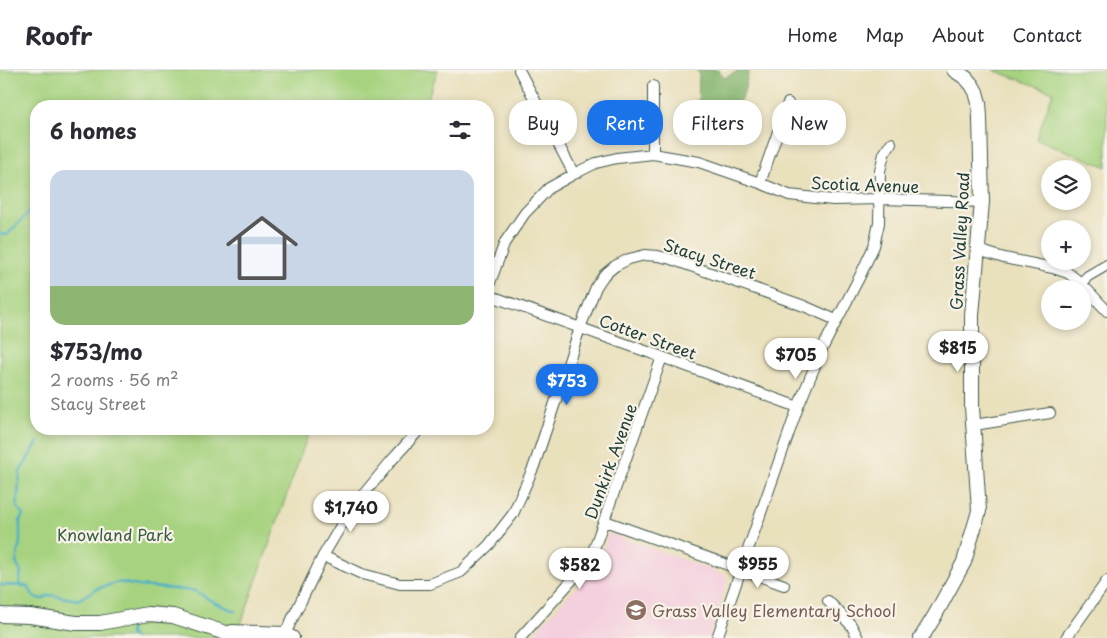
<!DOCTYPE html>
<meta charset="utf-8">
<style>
:root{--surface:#fff;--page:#f7f7f7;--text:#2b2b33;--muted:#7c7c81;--line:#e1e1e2;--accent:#1a73e8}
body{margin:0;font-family:"Playpen Sans",sans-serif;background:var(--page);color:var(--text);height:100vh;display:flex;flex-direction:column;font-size:19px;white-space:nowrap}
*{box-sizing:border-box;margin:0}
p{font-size:16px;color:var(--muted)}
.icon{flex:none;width:28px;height:28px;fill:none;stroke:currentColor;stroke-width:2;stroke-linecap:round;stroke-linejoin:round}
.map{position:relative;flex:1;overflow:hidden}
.panel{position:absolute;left:30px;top:30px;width:464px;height:335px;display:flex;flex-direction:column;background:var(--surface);border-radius:20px;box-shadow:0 2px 8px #0003}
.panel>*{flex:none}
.banner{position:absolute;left:509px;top:30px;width:475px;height:45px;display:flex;gap:10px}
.buttons{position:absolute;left:1041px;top:90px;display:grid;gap:10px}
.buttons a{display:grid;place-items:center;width:50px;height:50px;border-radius:50%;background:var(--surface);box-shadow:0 2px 8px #0003;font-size:25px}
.price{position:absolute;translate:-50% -42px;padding:0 11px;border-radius:18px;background:#fff;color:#222;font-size:16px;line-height:32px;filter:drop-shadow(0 1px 2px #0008)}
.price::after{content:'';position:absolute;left:50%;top:30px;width:15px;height:11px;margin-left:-8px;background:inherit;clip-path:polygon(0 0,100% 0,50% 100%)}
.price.active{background:var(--accent);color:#fff}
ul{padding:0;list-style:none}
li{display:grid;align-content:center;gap:10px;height:265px;padding:0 20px}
li span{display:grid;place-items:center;height:155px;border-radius:15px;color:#555}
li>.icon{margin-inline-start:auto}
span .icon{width:90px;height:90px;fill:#fffc;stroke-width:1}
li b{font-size:21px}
h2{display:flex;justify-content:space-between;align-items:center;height:60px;padding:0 20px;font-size:21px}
.pill{padding:0 18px;border-radius:20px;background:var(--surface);box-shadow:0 2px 8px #0003;font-size:18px;line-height:45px}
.pill.active{background:var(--accent);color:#fff}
header{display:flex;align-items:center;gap:30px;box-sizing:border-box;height:70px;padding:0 25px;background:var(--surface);border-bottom:1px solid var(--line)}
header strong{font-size:24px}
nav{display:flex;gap:28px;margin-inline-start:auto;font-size:18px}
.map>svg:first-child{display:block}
.built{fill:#f4cfde}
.green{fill:#a7d380;stroke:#63885a}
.forest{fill:#85b56e;stroke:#527951}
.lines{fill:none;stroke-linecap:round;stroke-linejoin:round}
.stream{stroke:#44adc3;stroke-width:2.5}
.minor-casing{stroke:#3d5548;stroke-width:12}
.major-casing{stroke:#3d5548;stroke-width:16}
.minor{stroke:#fff;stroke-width:10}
.major{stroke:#fff;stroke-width:14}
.labels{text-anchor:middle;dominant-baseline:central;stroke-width:4.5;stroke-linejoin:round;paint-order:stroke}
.street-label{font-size:16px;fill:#1f3d34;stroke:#f7f3e8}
.park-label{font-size:16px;fill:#3a5b43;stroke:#f7f3e8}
.education-label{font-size:16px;fill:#785e54;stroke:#f7f3e8;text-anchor:start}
</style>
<header>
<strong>Roofr</strong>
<nav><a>Home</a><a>Map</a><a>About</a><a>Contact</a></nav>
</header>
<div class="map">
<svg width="1107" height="568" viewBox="0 0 1107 568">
<rect width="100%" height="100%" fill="#f7f3e8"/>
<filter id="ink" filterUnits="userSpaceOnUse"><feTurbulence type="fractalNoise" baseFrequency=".02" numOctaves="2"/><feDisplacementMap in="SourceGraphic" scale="10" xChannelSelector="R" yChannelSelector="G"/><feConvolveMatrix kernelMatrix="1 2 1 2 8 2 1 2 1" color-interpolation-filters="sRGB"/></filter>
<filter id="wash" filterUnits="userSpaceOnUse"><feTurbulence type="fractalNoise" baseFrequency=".0096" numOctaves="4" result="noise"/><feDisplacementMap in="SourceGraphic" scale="20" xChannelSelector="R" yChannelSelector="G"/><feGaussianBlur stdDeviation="1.12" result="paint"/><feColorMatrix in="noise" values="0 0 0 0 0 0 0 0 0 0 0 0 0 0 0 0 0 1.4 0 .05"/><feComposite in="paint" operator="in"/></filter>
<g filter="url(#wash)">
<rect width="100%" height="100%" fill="#e9e0bc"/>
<!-- built -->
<path class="built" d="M609,463l116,42 3,4 -1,4 -18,55h-180l64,-69 9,-17z"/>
<!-- green -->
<path class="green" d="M0,0h438l-13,36h-389v323h274l-74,209h-236z
M993,0h114v97l-71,-28 17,-47z"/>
<!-- forest -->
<path class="forest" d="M696,0h22l6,8 17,-8h8l-5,22 -14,31 -32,-13 1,-37z"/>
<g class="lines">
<!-- stream -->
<path class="stream" d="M114,36l5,-5
M0,164l7,1 21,-22 8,-6
M0,515l28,1 6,11 8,2 8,-4 28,5 18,-11 23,-7 20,4 57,5 17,11 22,9
M19,516l2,-14 -5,-9 4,-21v-21l3,-7 -6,-7 3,-35 18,-30
M130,558v5l3,5"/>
</g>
</g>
<g filter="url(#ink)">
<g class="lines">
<!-- minor casing -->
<g class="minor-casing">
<path id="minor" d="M519,0l55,104
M653,84v-68
M760,113l28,-80
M978,180l26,8 49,10 15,5 13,10 26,28
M1081,213l7,-7 19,-11
M488,218l17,-46 20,-29 24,-25 25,-14 22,-11 21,-5 36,-4 46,8 61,21 29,12 44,5 47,-1 102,3
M488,225l174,62 136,50
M974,355l76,-12
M605,451l179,64
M323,486l39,18 38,10h30l31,-12 28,-27 24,-31 21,-48 46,-138 16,-41 8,-12 11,-9 14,-7 16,-4 13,1 13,3 133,47 32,14
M828,531l23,24 7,13
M283,568l40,-82 26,-44 43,-52 28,-31
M520,568l70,-78 72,-203
M717,568l81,-231 24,-58 38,-73 14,-30 5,-23 1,-52 4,-17 7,-11
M1066,568l41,-57"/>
</g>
<!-- major casing -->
<g class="major-casing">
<path id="major" d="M0,545l30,1 46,7h24l48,-9 25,2 68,22
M232,562l52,2 8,4
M921,568l13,-21 30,-55 15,-51 -7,-104v-92l10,-113 -2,-84 -1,-15 -3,-11 -4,-7 -6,-7 -12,-8"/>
</g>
<!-- minor -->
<use href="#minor" class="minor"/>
<!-- major -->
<use href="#major" class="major"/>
</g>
</g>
<!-- icons -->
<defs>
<g id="school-disc" transform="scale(1.125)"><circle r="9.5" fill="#8d6e63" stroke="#f7f3e8"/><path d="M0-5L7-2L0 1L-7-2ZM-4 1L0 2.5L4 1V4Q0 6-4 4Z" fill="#fff"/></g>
</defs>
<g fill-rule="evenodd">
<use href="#school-disc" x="636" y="540"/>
</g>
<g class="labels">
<!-- street labels -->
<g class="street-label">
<text transform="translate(865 114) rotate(2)">Scotia Avenue</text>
<text transform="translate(959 171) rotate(-87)">Grass Valley Road</text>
<text transform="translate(710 188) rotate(18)">Stacy Street</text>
<text transform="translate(648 266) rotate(20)">Cotter Street</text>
<text transform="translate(610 391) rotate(-70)">Dunkirk Avenue</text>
</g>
<!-- park labels -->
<g class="park-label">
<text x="115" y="464">Knowland Park</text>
</g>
<!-- education labels -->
<g class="education-label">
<text x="652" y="540">Grass Valley Elementary School</text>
</g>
</g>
</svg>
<div class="buttons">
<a><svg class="icon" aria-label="layers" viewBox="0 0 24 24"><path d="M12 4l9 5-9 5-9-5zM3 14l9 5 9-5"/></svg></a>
<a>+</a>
<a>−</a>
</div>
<b class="price" style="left:958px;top:303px">$815</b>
<b class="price" style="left:796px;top:310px">$705</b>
<b class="price active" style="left:567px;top:336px">$753</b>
<b class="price" style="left:351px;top:463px">$1,740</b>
<b class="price" style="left:758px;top:519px">$955</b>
<b class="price" style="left:580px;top:520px">$582</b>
<div class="banner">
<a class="pill">Buy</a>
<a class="pill active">Rent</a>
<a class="pill">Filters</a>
<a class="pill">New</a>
</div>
<section class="panel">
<h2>6 homes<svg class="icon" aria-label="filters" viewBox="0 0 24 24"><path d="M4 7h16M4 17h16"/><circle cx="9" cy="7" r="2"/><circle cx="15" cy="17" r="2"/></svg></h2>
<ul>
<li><span style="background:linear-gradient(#c9d6e8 75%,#8fb573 0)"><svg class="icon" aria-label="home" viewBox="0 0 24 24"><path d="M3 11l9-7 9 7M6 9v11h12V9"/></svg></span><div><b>$753/mo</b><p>2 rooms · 56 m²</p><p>Stacy Street</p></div></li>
</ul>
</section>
</div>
